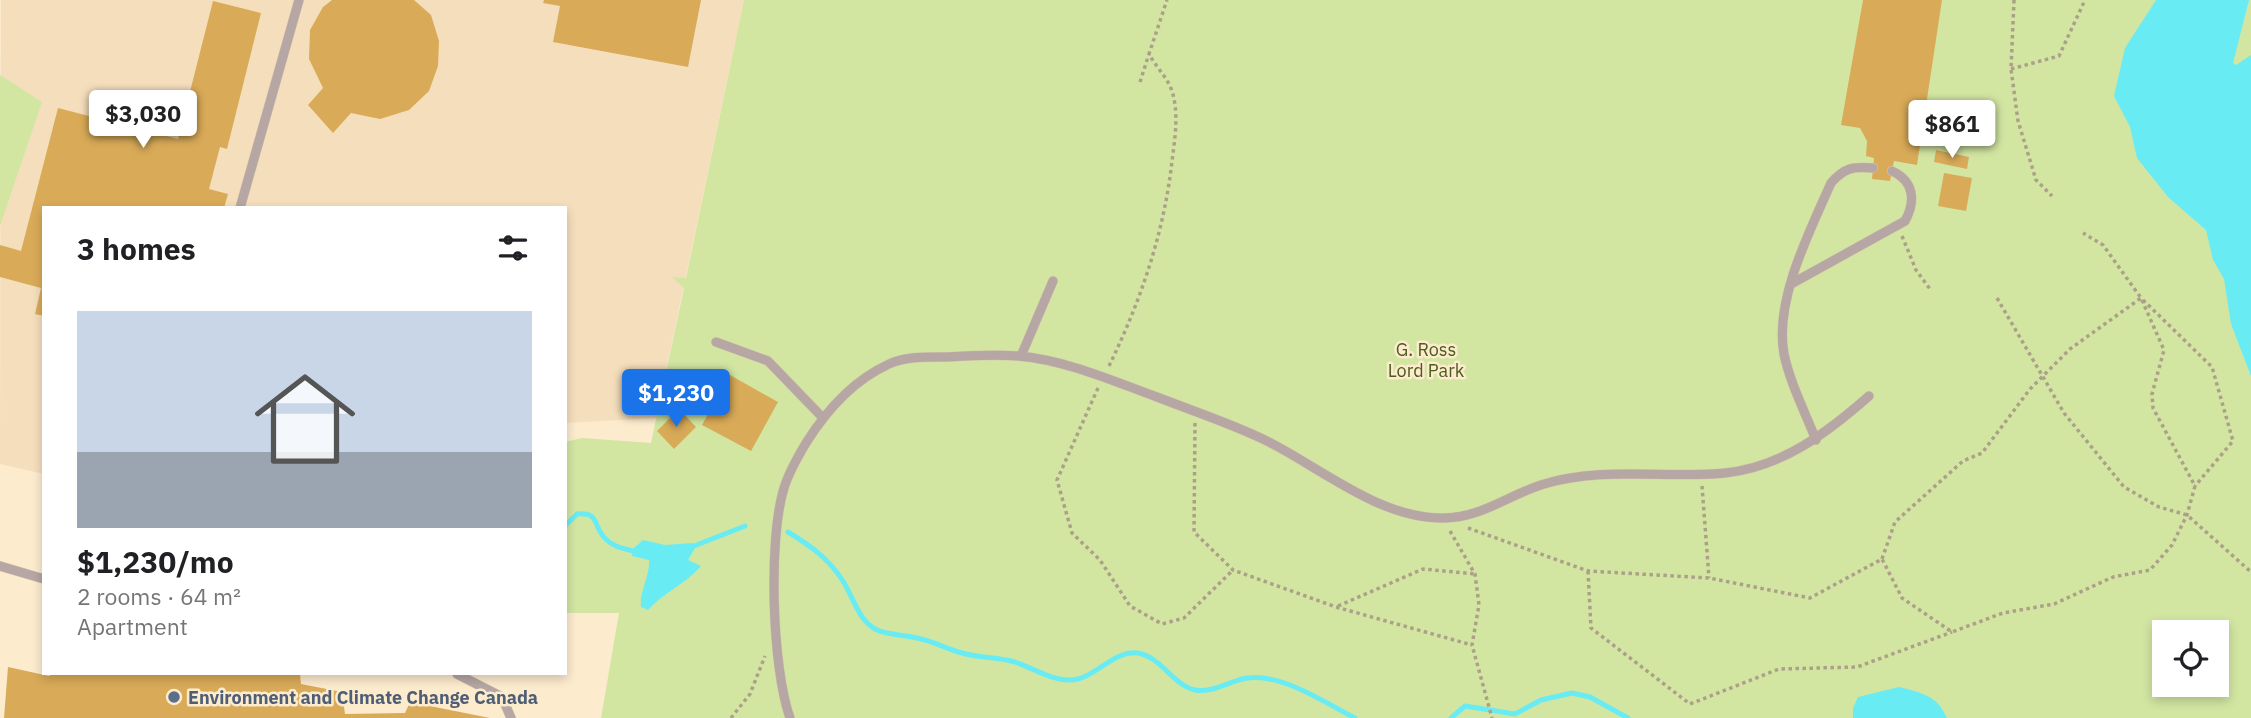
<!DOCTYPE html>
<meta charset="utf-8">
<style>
:root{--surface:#fff;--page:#f2f2f2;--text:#202124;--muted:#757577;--accent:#1a73e8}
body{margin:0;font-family:"IBM Plex Sans",sans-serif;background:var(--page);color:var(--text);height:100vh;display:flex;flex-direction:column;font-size:26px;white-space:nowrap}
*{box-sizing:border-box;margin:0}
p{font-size:23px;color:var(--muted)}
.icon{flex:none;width:38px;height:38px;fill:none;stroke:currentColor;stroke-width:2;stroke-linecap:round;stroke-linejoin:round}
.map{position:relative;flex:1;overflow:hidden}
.side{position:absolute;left:42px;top:206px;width:525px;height:469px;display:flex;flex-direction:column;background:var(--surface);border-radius:0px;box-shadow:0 4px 10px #0003}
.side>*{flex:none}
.tools{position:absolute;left:2152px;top:620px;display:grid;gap:14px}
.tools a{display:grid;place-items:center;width:77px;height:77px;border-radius:0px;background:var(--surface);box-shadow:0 4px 10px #0003;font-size:35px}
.price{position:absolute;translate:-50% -60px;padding:0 16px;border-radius:7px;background:#fff;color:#222;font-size:23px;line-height:46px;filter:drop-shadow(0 2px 4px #0008)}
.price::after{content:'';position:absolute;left:50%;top:42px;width:21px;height:16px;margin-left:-10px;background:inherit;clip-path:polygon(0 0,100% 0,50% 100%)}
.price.current{background:var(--accent);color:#fff}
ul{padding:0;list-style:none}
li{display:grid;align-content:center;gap:14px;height:371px;padding:0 35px}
li span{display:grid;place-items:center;height:217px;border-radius:0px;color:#555}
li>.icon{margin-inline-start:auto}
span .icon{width:126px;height:126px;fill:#fffc;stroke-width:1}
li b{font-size:30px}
h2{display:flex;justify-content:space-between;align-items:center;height:84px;padding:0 35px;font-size:30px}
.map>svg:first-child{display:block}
.built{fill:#f4debc}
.green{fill:#d2e6a2;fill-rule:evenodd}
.water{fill:#69ebf4}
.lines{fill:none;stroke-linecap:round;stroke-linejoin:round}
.stream{stroke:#69ebf4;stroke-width:5}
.building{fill:#d9ab58}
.lane-casing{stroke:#d6c6ac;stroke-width:10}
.path{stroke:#ada089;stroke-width:3.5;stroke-dasharray:3.5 3.5;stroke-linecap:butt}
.lane{stroke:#b6a6a4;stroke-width:9}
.service-dot{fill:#5c6f8a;stroke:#fdebce;stroke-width:2.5}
.labels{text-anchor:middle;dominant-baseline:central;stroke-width:5;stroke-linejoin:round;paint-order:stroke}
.park-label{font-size:18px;fill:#4c5b1e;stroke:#fdebce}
.service-label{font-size:18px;font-weight:bold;fill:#4e5e75;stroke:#fdebce;text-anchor:start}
</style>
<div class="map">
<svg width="2251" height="718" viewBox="0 0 2251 718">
<rect width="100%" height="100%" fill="#fdebce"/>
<!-- built -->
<path class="built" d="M1,0h743l-88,418 -91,5v-215h-521v266l-44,-10z"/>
<!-- green -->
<path class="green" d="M744,0h1507v718h-1650l18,-105h-54v-171l17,-4 69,5 33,-155 -12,-11 14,1zM2165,632h52v52h-52z
M0,75l42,27 -42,124z"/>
<!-- water -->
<path class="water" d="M2156,0h93l-16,63 3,2 15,-10v321l-20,-52 -7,-45 -11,-19 -7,-30 -38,-33 -31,-39 -7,-31 -16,-31 11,-48z
M643,540l22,5 28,-2 2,5 -7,12 13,6c-15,18 -37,26 -53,44l-7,-3c-2,-16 9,-30 8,-47l-17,-4 1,-7z
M1899,687c23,6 38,8 48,31h-94v-10l5,-11z"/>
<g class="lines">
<!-- stream -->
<path class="stream" d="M565,526l12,-12c22,-2 16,10 26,22 8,10 18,12 30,15
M788,532c23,14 40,26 55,49 10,16 15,38 32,48 11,6 30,6 42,9 16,3 30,11 45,15 17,5 36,4 53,9 18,6 35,18 55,18 24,0 44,-31 68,-27 23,4 35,32 57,37 18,3 34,-9 52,-12 35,-5 78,25 108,40
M694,546l51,-20
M1451,718l14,-12 50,8 26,-14 31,-7 18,4 38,21"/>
</g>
<!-- building -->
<path class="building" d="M332,0h82l17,15 8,26 -1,25 -9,25 -20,19 -29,9 -29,-6 -18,20 -25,-28 15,-17 -14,-29 1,-29 13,-23z
M544,0h157l-13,67 -135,-25 7,-36 -17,-3z
M1863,0h79l-25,165 -23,-4 -4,20 -18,-2 2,-21 -8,-2 1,-15 -7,-13 -19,-3z
M213,1l48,12 -34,136 -7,-2 -11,42 19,5 -4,14h-180v108l-9,-2 6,-26 -41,-11v-32l21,6 37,-143 120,31z
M1936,150l33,7 -2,12 -33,-7z
M1944,173l28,5 -6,33 -28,-5z
M730,375l48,27 -27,49 -49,-26z
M679,409l17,18 -22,22 -17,-18z
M8,667l41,9 3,-2h248l1,10 41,8 3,22 60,-1 5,-11 80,16h-486z"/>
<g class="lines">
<!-- lane casing -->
<g class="lane-casing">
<path id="lane" d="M240,208l59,-208
M1791,284l114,-63c11,-20 9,-40 -13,-50
M716,342l52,19 54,56
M1021,356l32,-75
M1816,440c-11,-28 -26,-57 -32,-86 -10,-54 26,-123 47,-171 13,-15 22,-17 42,-15
M0,566l44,13
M457,674l45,23 9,21
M790,718c-18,-51 -22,-178 -6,-230 5,-16 13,-30 22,-45 20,-32 48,-63 83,-79 17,-8 38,-7 57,-7 24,-1 48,-3 72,-1 48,4 95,25 139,41 36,14 73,26 108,43 55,27 113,78 177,78 38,1 68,-24 102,-34 59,-18 120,-5 181,-11 57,-6 102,-40 144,-77"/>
</g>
<!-- path -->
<path class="path" d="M2014,0l-3,69 7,52 18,59 16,16
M2011,69l48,-13 26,-56
M1140,82l9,-28
M1902,236l14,34 14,19
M1997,298l67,115 60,74 35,20 28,8 64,57
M1109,366c32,-66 55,-133 63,-205 3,-23 7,-48 0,-70 -5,-14 -16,-24 -23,-37l18,-54
M1098,388l-41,92 15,53 28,27 30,46 32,18 22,-6 49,-48
M1195,423l-1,109 39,38 103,37 136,38
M1702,486l7,92
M1468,528l120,43 121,7 101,20 72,-39 20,39 50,34 51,-19 51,-9 59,-27 37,-7 22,-25 15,-30 8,-29 -42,-78 -1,-14 12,-44 -23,-52 -38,-53 -20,-12
M1450,531l25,43 4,31 -7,40 20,73
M1882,559l13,-37 68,-61 19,-8 48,-64 40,-40 71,-51 71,69 21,74 -38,45
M1588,571l3,57 99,76 89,-35 78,-2 95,-35
M1338,606l85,-37 52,5
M731,718l19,-24 15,-38"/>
<!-- lane -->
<use href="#lane" class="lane"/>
</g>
<!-- markers -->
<circle class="service-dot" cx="174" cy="697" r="7"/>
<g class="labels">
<!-- park labels -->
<g class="park-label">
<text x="1426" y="349">G. Ross<tspan x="1426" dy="21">Lord Park</tspan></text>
</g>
<!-- service labels -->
<g class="service-label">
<text x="188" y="697">Environment and Climate Change Canada</text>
</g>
</g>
</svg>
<div class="tools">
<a><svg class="icon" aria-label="locate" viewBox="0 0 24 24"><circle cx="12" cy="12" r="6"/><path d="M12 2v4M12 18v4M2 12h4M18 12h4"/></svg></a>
</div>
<b class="price" style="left:143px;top:150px">$3,030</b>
<b class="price" style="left:1952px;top:160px">$861</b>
<b class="price current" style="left:676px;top:429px">$1,230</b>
<section class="side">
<h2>3 homes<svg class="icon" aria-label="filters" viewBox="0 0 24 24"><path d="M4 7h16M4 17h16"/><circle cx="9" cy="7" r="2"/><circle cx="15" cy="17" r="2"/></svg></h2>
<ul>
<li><span style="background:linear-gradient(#c9d6e8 65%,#9aa5b1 0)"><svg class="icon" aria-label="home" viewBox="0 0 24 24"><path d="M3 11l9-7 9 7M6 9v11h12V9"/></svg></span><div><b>$1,230/mo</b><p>2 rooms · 64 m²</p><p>Apartment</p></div></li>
</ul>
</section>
</div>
